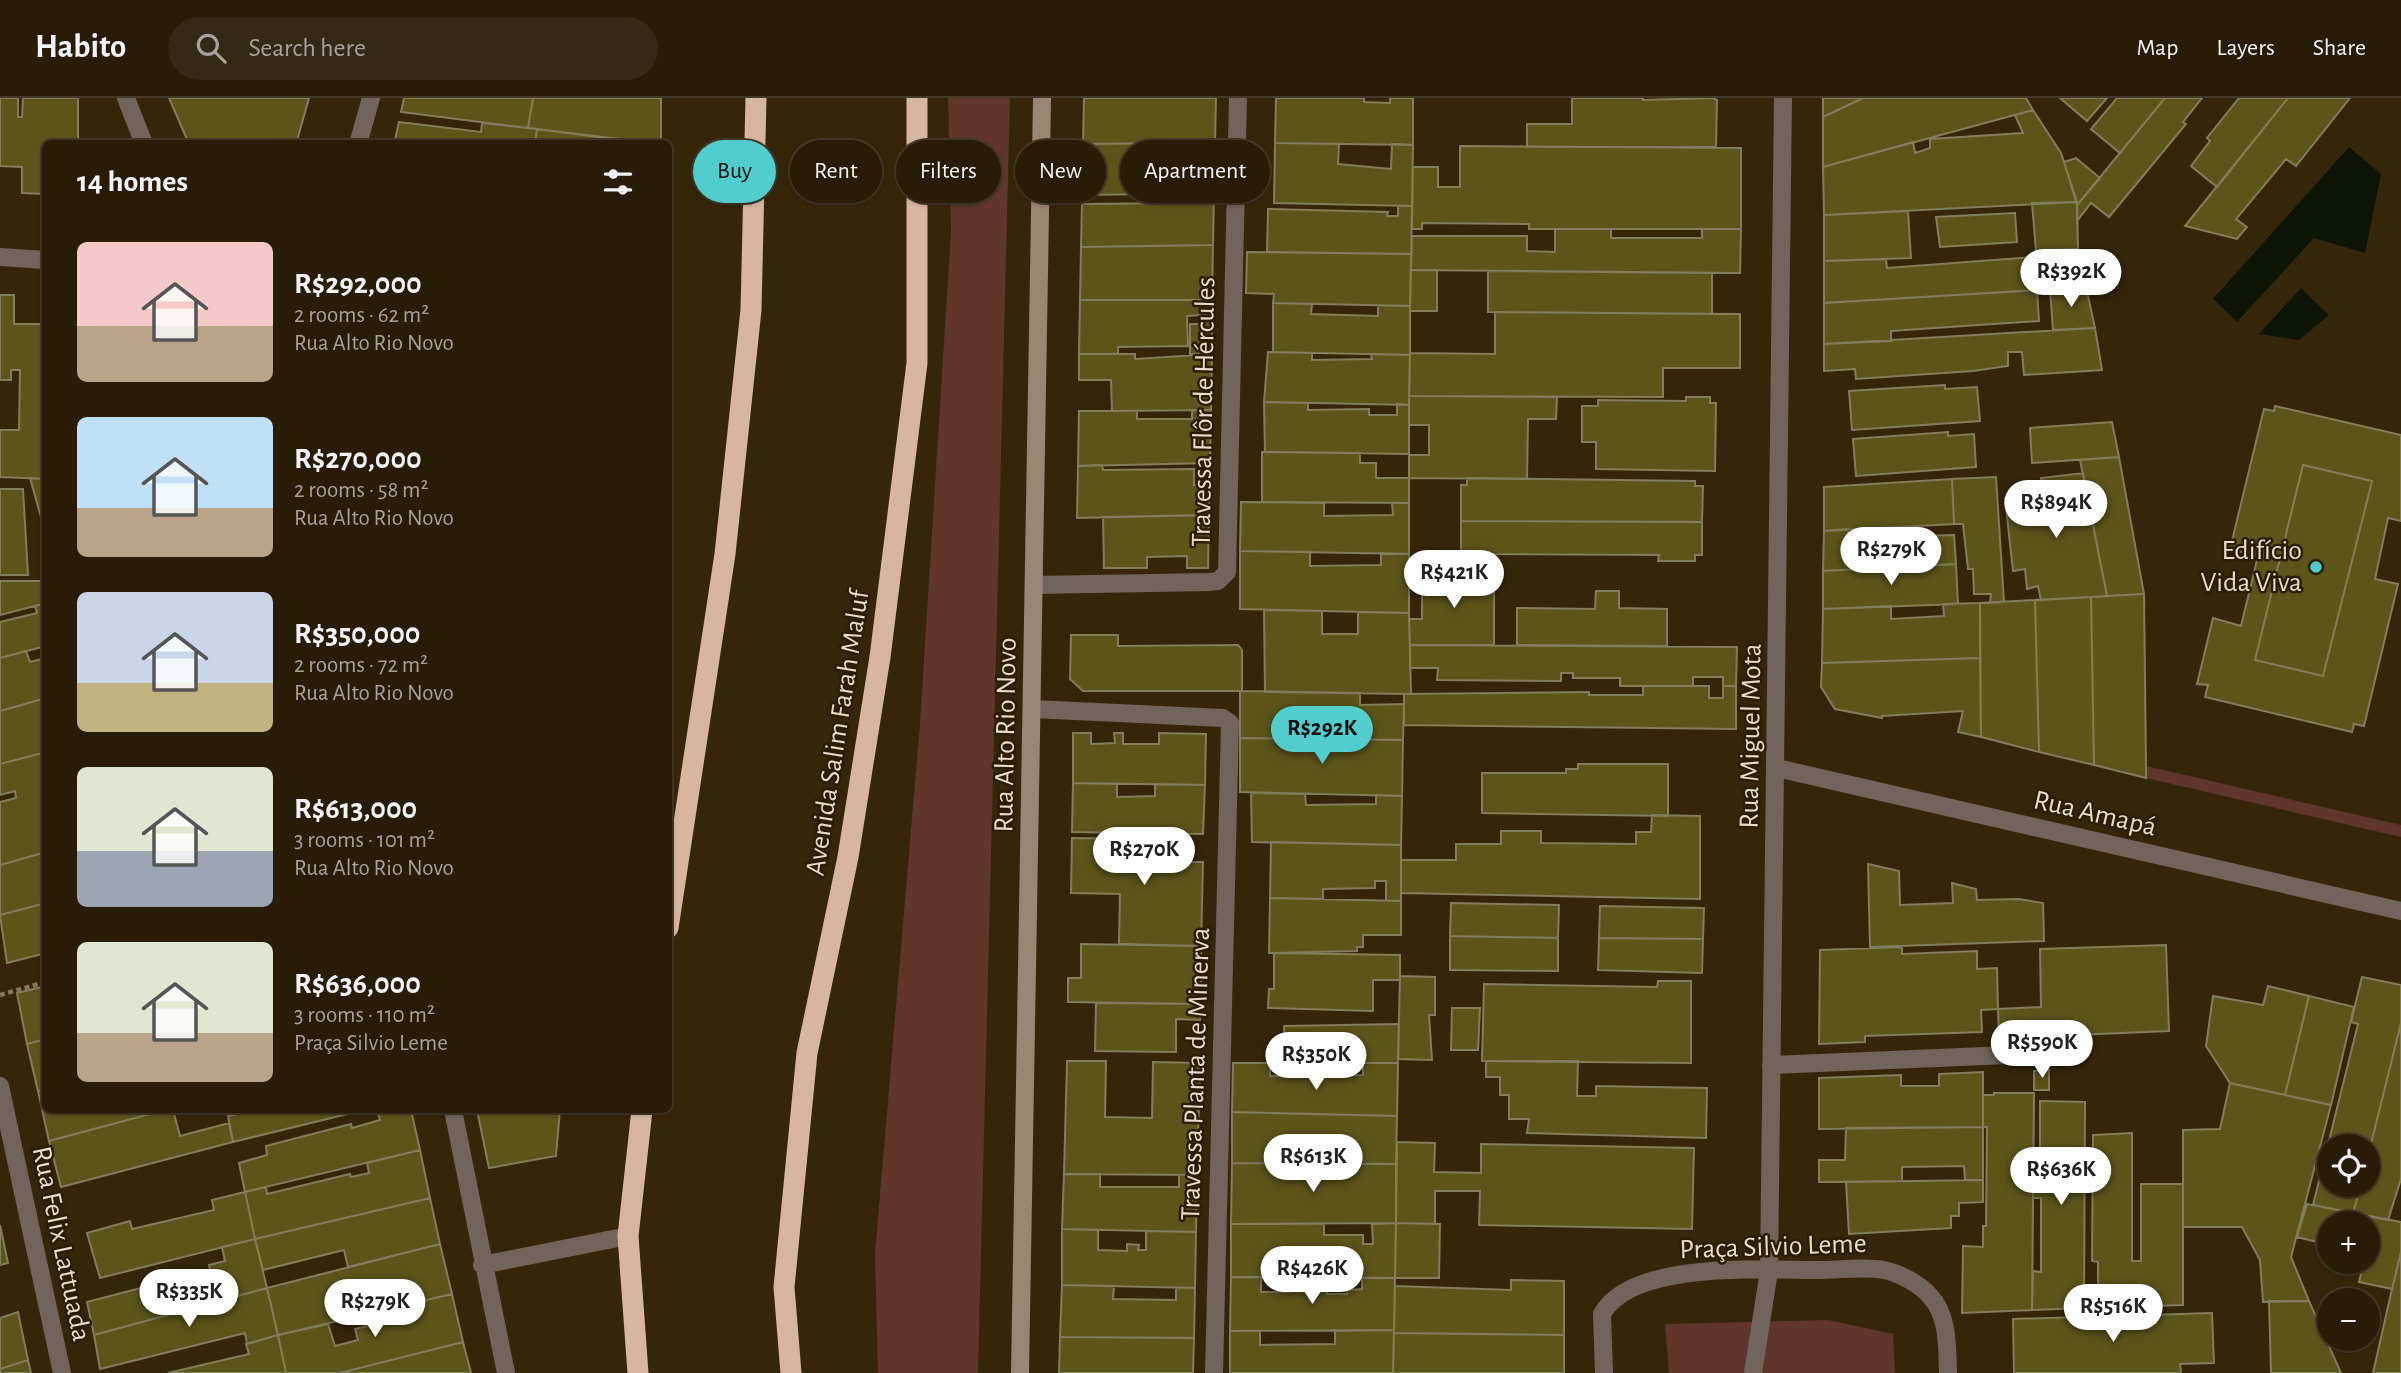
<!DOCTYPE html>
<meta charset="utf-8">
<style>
:root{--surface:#281c07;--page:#342915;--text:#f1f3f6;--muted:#a5a19b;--line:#443a28;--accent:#52cdcd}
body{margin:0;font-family:"Alegreya Sans",sans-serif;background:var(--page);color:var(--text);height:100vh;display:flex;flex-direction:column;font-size:26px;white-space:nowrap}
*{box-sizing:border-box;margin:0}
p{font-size:23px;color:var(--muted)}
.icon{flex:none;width:38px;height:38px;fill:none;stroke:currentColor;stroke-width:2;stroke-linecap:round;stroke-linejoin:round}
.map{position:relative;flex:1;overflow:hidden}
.details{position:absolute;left:42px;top:42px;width:630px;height:973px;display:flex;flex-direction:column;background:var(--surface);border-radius:10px;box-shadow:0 2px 5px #0004,0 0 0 2px var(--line)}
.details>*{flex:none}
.banner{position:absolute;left:693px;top:42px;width:665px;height:63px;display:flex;gap:14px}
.tools{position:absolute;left:2317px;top:1036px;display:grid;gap:14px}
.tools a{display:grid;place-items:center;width:63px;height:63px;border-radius:50%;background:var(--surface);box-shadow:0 2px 5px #0004,0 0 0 2px var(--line);font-size:35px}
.price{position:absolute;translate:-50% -60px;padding:0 16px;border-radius:24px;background:#fff;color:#222;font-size:23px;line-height:46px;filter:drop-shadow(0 2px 4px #0008)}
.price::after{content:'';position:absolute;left:50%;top:42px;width:21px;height:16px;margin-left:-10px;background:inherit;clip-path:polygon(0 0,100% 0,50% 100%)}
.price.current{background:var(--accent);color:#111}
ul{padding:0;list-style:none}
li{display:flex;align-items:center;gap:21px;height:175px;padding:0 35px}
li span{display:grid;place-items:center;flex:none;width:196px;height:140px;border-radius:10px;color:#555}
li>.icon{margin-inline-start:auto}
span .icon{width:84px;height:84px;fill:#fffc;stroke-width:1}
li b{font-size:30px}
h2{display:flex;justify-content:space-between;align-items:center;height:84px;padding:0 35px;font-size:30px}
.tag{padding:0 24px;border-radius:32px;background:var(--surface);box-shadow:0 2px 5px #0004,0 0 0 2px var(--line);font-size:24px;line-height:63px}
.tag.current{background:var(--accent);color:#111}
header{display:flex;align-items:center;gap:42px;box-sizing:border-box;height:98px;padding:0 35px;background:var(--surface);border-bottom:2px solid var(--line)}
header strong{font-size:33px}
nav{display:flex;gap:38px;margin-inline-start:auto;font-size:24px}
.search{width:490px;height:63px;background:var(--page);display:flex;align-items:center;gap:18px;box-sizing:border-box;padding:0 24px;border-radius:38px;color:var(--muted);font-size:26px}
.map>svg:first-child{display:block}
.green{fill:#60352b}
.water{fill:#0c1402}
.building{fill:#5c551a;stroke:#817e5c;stroke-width:2}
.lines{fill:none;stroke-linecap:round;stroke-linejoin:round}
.path{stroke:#857760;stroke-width:4.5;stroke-dasharray:5 3.5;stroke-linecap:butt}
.lane{stroke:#71645b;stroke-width:18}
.street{stroke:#71645b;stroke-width:18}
.secondary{stroke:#9a8577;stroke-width:18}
.highway{stroke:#d6b69f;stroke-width:21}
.poi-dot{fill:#52cdcd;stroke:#2b1d01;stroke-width:2.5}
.labels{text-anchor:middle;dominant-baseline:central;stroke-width:5;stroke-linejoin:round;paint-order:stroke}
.street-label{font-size:28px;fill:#e6dccc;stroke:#2b1d01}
.poi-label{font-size:28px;fill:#e6dccc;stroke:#2b1d01;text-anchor:end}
</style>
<header>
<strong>Habito</strong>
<div class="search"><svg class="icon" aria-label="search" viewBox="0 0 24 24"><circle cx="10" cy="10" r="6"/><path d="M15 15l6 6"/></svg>Search here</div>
<nav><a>Map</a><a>Layers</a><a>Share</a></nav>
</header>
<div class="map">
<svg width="2401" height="1275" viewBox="0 0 2401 1275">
<rect width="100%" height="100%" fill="#362609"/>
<!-- green -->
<path class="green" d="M948,0h62l-32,1275h-100l-3,-119 45,-530 31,-493z
M2146,668l255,59v12l-255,-59z
M1828,1222l65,14 2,39h-226l-4,-49z"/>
<!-- water -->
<path class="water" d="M2349,49l32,27 -16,79 -51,-15 -77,84 -24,-23z
M2301,190l28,27 -30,25 -40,-6z"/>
<!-- building -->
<path class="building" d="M0,0h18v19h4l1,-19h55v46h-32v50l-24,-1v-26l-22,-1z
M169,0h140l-13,46h-107z
M404,0h129l-5,30 -127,-16z
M533,0h128v46l-133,-16z
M1084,0h132l-1,45 -132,1z
M1276,0h88v4l26,1v-5h23v47l-138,-2z
M1572,0h71v2l70,-2 4,2 -1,47h-189v-23h45z
M1823,0h40l-40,19z
M1863,0h163l7,12 -210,57v-50z
M2060,0h47l-20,23z
M2117,0h48l-45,55 -29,-24z
M2165,0h37l-19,24 3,2 -77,93 -18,-14 -14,18v-16z
M2239,0h49l-71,89 -26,-21 19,-25 -3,-3z
M2288,0h62l-54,68 -10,-7 -50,60 11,8 -10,12 -52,-13z
M2033,12l28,43 16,49 -253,13 -1,-48 90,-25 2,11 15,-5v-9l93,-6 -8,-18z
M399,24l82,10 1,-9 55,6 -2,15h-141z
M537,31l115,15h-117z
M1172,45v11h43l-1,39 -132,2 1,-51z
M1275,45l64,1 -1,20 53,5 1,-25 21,1 -1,61 -138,-3z
M1460,48l281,2v81h-212v-5l-107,-1v6h-10l1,-62h25v20h22z
M2076,60l24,20 -23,27 -13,-43z
M1214,95l-1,52 -132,2 1,-43 108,-1 -1,-9z
M2077,104l1,47 -42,2 -4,-48z
M1398,108h14l-1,48 -144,-2 1,-43 120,3 -1,4h11z
M1908,113l3,47 -87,3v-46z
M2015,115l2,29 -77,5 -4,-30z
M1555,131h56v9h91v-9h39l-1,44 -329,-3 1,-34h115v15l28,1z
M1213,147l-1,55h-132l1,-53z
M2078,151l8,38 -36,3 -3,-40z
M1247,154l164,2 -1,52 -137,-3 1,-9 -28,-1z
M2035,159l2,33 -213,13v-42l62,-2 1,9z
M1411,172h26v41h-27z
M1488,173l224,2v41l-224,-2z
M2086,189l9,41 -42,2 -3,-40z
M2037,192l2,31 -148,10v10l-67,3v-41z
M0,197h14v29h32v155l-46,-2v-47h19l1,-60h-9v10h-11z
M1080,202h132v54h-22v-30h10v-9l-13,1 1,30 -70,1v7h-39z
M1273,205l39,1 -1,10 67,2v-10h32v49l-137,-3z
M1495,214l245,2v54h-77v29l-254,-1 1,-43 85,1z
M2095,230l7,42 -78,5 -2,-23h-14v14l-35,5 -117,8 -1,-10 -31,2v-27z
M1268,254l44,1v7l60,-1 -1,-5 39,1 -1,50 -145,-3z
M1079,256h56v5l77,-5 -1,56 -99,1 -1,-31h-32z
M1945,287v4l32,-2 3,34 -128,9 -3,-39z
M1409,298l148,1 -1,22h-28l-1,60 -118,-1v-23h20v-30h-20z
M1686,299h24v6h6l-1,68 -119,-2v-27h-14v-36h16v-6l88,1z
M1264,304l44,1v7l61,-1v6h28v-11l12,1v49l-144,-2z
M2275,308l126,29v86l-13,-3 -13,61 23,5 -34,142 -10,-2 -2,8 -147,-35 3,-12 -11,-1 16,-66 28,8 17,-70 -28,-7 34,-140 10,2z
M1192,312h19l-1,53 -132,3 1,-55h58v8h55z
M2112,324l7,35 -87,6 -2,-35z
M1948,334v4l26,-2 2,33 -120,9 -3,-37z
M1262,354l98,1v10h16v15h33v25l-147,-1z
M2119,359l25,137 -37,2 -27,-136z
M1102,367l1,5 91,-1v16h15v30l-132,3 1,-52z
M2303,367l69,16 -49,195 -68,-16z
M2083,375l24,123 -66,4 -3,-14 -11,3 -2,-20 -12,2 -8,-73 40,-6 -4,-14z
M1996,379l8,125 -14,1 1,-9h-17l-1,-25h-5l-5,-45h-9l-2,-45z
M30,380l16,1v56z
M1467,380l228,3v5h8l-1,36 -241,-1v-36h6z
M1952,381l2,45 -130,7v-44z
M0,391h23l5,86h-28z
M1241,404l83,1v13l69,-1 -1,-12h17v51l-169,-3z
M1209,417l-1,53h-21v-12l-40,1v11h-43l-1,-51z
M1461,423l241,1v33h-7v6h-37l1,-6 -198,-1z
M1848,431l1,9 105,-3 2,29 -133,7 1,-40z
M1240,453l70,1v14l71,-1v-12l28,1v59l-169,-4z
M1426,463h24v18h44v66h-84l-1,-26h13v-40h4z
M1956,466l2,40 -135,5v-38z
M0,483h46v22l-46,12z
M1596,493h23v17l48,1v37l-150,-1v-37l78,1z
M2144,496l2,172v12l-52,-13 -3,-168z
M2091,499l3,168 -55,-13 -4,-152z
M2035,502l4,152 -58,-15 -1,-134z
M46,505v43l-46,12v-36l37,-9 -2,-7z
M1980,505v55l-158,5 1,-54 68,-3v13l53,-3 -1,-12z
M1264,512l58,1v23h36v-22l51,1 2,81 -146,-2z
M1071,537h47v11l120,-1 4,5v41h-159l-13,-12z
M1410,547l327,2 -1,39h-13v-9h-30v9h-73v-8h-47v-5h-12v8l-124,-1 1,-12h-28z
M26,553l4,11 16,-4v40l-46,13v-53z
M1980,560l1,79 -23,-5 5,-21 -81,5v2l-47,-9 -14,-22 1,-24z
M1643,588h66v12h14v-12h13v43l-332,-4v-31l185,-2v3h54z
M1240,593l120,2v12l44,-1 -1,36 -163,-2z
M46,600v54l-46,12v-53z
M1073,635h18v11l24,-1 -1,-10h9v11h36v-11l47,1 -1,51 -132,-2z
M1240,640l163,2 -1,56 -162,-4z
M46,654v100l-46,13v-63l16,-4 -1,-7 -15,4v-31z
M1578,666h90v52l-186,-3v-40h84v-4h12z
M1073,685l44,1v13l38,-1v-12l50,1 -2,49 -131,-2z
M1251,695l54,1 1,11 70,-1v-9l26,1 -1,49 -149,-3z
M1652,717l48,1v83l-299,-6v-33h55v-16h45v-13h40v12l95,1v-12h15z
M1072,740l117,2v22h14l-2,84 -82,-2 1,-50 -49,-1z
M1271,744l130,3v56h-15v-20h-11v7l-52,1v10l-53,-1z
M46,754v51l-46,12v-50z
M1868,766l31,7 1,34 53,-2 -1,-20 24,6 1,11 42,-1 24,4 1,38 -174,6z
M1270,800l131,3v34h-38v12h-6v4l-88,2z
M46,805v50l-39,10 -7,-48z
M1451,805l108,2 -1,33 -108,-2z
M1600,808l104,2 -1,31 -104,-1z
M1450,838l108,2v33l-108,-1z
M1599,840l104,1 -1,34 -104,-3z
M1081,846l120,2v58l-133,-2v-24h13z
M2166,847l3,86 -170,7 -1,-29 43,-2 -1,-58z
M1902,849v7l75,-3v18l20,-1 1,41 -17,1 1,22 -117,4v6l-46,2 1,-94z
M1274,855l126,2v25h-27v31l-105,-3 1,-19h5z
M1400,878l35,1v38h-6l3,45 -34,-1z
M2362,879l39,8v38l-33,133v-10h-39v39h32l-8,28 -40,-8 45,-181 -7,-2z
M1658,883h33v82l-209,-2 2,-77 173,3z
M46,888v53l-19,5 -10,-51z
M2268,888l41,10 -24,99 -55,-12 -24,-37 7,-50 50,9z
M2309,898l45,11 -23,98 -46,-10z
M1096,905l105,1 -1,16 -24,-1v33l-81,-1z
M1452,910h28l-2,42h-27z
M2401,925v156l-13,41 -35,-7 8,-28h7v-29z
M1399,926l-1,39h-113l-1,-37z
M46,941v50l-8,2 -11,-47z
M1067,963h39l-1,56 47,1 1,-56 47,1 -3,112 -133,-1z
M1486,963h92l-1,35h19v-10l111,2 -1,50 -179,-5 2,-14h-20v-24h-9v-18h-14z
M1233,965h37v13l93,-1v-12h35l-1,53 -165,-4z
M2049,972v20h-15v-19z
M1983,974v55l-164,2v-51l82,-3v11h38v-12z
M2230,985l101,22 -40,152 18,44 -46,1 -3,-42 -18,-33h-59v-97l37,-1z
M46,991v21h119l-116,31 -11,-50z
M1994,995h40l-2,217 -70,3 1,-67 20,1v-21h3l1,-99h-4v-32h11z
M2040,1003l45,1 -1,206 -52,2 1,-39 8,1v-74h-8v-17h7z
M165,1012h8l7,26 49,-13 4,19 -172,45 -12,-46z
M254,1012h110l-131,32 -5,-26z
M377,1012h34l9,40 -175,42 -6,-29 28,-8 -1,-9 85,-22 1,4 28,-8z
M477,1012h83l-4,46 -67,12z
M1232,1014l165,4 -1,48 -164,-1z
M1983,1029v53h-18l-1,-14 -62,1v14l-83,1v-22h26l1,-32z
M2132,1035v128h9v-77h42v121l-85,3v-46l-6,-1 1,-126z
M1397,1044l38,1 -1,29 47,1v-29l213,4 -2,81 -213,-4 1,-34h-45v33l-39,-1z
M420,1052l10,48 -175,41 -10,-47 21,-5 1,7 83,-20 1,3 18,-4 -2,-10z
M1232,1065l164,1v59l-165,1z
M1064,1076h36v13h79v-12h18l-1,57 -134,-3z
M1983,1082v22l-24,1v13h-8v12l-102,6 -3,-52z
M245,1094l10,47 -155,39 -13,-45 43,-12 2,8 82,-19 -2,-10z
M430,1100l10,46 -92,23 -4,-17 -81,20 -8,-31z
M2307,1106l94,18v30l-9,37 -33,-7 5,-20h4v-39h-39v22l-32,-8z
M1396,1125l44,1 -1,54h-44z
M1396,1125l-1,55 -164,-1v-53h93v11h39v9h10l-1,-20z
M0,1127l8,38 -8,2z
M1062,1131l36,1v20l29,1v-7l12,1 -1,5h8v-19l50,1 -1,56 -133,-3z
M255,1141l12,49 -173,47 -7,-33 123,-32 -1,-5 16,-4 -3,-14z
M440,1146l12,50 -174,41 -11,-47z
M2401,1154v121h-28l19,-84z
M1231,1179h30v15h29v-15l37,1v16h20v-4l15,-1v-11h33l-1,52 -164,1z
M1511,1182l53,1v54l-170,-2 1,-47 116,4z
M1062,1187l52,1 -1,13 63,1v-12h19l-1,50 -134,-1z
M267,1190l11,47 -31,9 -2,-11 -145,36 -6,-34z
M452,1196l11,48 -123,31h-54l-8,-38 50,-11 7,22 23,-6 -3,-11 16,-4 -3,-11z
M2269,1203h40l32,72h-70z
M18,1214l10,48 -28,9v-51z
M2212,1215l2,50 -34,1 1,9h-167l-1,-54z
M1394,1232l-1,43h-163v-42h30v14l75,-1v-13z
M1394,1235l170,2v38h-171z
M278,1237l8,38h-118l81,-19 -3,-10z
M1060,1239l134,1 -1,35h-134z
M463,1244l8,31h-131z
M28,1262l3,13h-31v-4z"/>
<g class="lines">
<!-- path -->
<path class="path" d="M0,897l46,-13"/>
<!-- lane -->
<path class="lane" d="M1034,487l175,-3 9,-1 9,-9 11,-474
M1033,611l190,9 7,5 -16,650"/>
<!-- street -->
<path class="street" d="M126,0l18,46
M358,46l13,-46
M0,159l46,3
M1777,670l624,143
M1771,967l260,-11
M0,988l62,287
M453,1012l53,263
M482,1167l146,-29
M1604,1275l-2,-59c30,-54 163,-44 218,-44 20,0 44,-4 64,0 15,3 36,14 46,26 19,20 17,52 18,77
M1753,1275l16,-102 14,-1173"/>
<!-- secondary -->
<path class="secondary" d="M1020,1275l22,-1275"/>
<!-- highway -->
<path class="highway" d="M668,830l57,-374 26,-244 5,-212
M638,1275l-10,-137 14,-126
M791,1275l-7,-86 23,-234 41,-196 32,-200 37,-294v-265"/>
</g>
<!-- markers -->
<circle class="poi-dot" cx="2316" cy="469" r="7"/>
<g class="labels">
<!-- street labels -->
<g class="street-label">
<text transform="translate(1204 314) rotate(-89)">Travessa Flôr de Hércules</text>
<text transform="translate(838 635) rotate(-81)">Avenida Salim Farah Maluf</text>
<text transform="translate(1006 637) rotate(-89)">Rua Alto Rio Novo</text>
<text transform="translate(1751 638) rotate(-89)">Rua Miguel Mota</text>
<text transform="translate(2095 716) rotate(13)">Rua Amapá</text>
<text transform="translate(1196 976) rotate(-88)">Travessa Planta de Minerva</text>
<text transform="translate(61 1146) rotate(78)">Rua Felix Lattuada</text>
<text transform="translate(1773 1149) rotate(-2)">Praça Silvio Leme</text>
</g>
<!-- poi labels -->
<g class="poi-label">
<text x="2302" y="453">Edifício<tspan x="2302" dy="32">Vida Viva</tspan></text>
</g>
</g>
</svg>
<div class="tools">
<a><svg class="icon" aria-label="locate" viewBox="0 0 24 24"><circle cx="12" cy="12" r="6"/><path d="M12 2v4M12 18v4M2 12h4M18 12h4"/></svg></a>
<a>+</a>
<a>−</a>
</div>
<b class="price" style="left:2071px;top:211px">R$392K</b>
<b class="price" style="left:2056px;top:442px">R$894K</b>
<b class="price" style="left:1891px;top:489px">R$279K</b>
<b class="price" style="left:1454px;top:512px">R$421K</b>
<b class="price current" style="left:1322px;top:668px">R$292K</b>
<b class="price" style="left:1144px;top:789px">R$270K</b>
<b class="price" style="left:2042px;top:982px">R$590K</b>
<b class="price" style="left:1316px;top:994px">R$350K</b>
<b class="price" style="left:1313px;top:1096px">R$613K</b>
<b class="price" style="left:2061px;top:1109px">R$636K</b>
<b class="price" style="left:1312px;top:1208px">R$426K</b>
<b class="price" style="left:189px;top:1231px">R$335K</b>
<b class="price" style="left:375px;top:1241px">R$279K</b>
<b class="price" style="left:2113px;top:1246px">R$516K</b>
<div class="banner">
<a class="tag current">Buy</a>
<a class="tag">Rent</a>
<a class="tag">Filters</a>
<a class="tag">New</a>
<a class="tag">Apartment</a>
</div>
<section class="details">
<h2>14 homes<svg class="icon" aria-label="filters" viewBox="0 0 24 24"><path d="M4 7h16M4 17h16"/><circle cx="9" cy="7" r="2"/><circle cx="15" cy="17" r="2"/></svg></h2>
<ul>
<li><span style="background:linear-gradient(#f6c9c9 60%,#b9a48a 0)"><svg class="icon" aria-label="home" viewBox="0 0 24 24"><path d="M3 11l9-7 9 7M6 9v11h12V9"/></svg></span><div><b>R$292,000</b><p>2 rooms · 62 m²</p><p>Rua Alto Rio Novo</p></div></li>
<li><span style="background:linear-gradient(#bfe0f5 65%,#b9a48a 0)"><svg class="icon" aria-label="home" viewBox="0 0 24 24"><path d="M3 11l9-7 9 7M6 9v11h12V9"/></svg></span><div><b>R$270,000</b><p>2 rooms · 58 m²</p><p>Rua Alto Rio Novo</p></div></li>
<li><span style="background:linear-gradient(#c9d6e8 65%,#c2b280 0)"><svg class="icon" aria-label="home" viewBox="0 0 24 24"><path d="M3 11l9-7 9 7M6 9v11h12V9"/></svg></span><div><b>R$350,000</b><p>2 rooms · 72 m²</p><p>Rua Alto Rio Novo</p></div></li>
<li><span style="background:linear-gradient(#dfe7d0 60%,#9aa5b1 0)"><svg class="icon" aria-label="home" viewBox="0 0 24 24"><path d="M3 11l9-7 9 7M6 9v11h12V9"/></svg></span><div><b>R$613,000</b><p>3 rooms · 101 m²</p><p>Rua Alto Rio Novo</p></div></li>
<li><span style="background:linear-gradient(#dfe7d0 65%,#b9a48a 0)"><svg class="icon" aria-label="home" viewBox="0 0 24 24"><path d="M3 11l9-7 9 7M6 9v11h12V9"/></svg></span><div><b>R$636,000</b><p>3 rooms · 110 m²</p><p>Praça Silvio Leme</p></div></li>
</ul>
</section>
</div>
